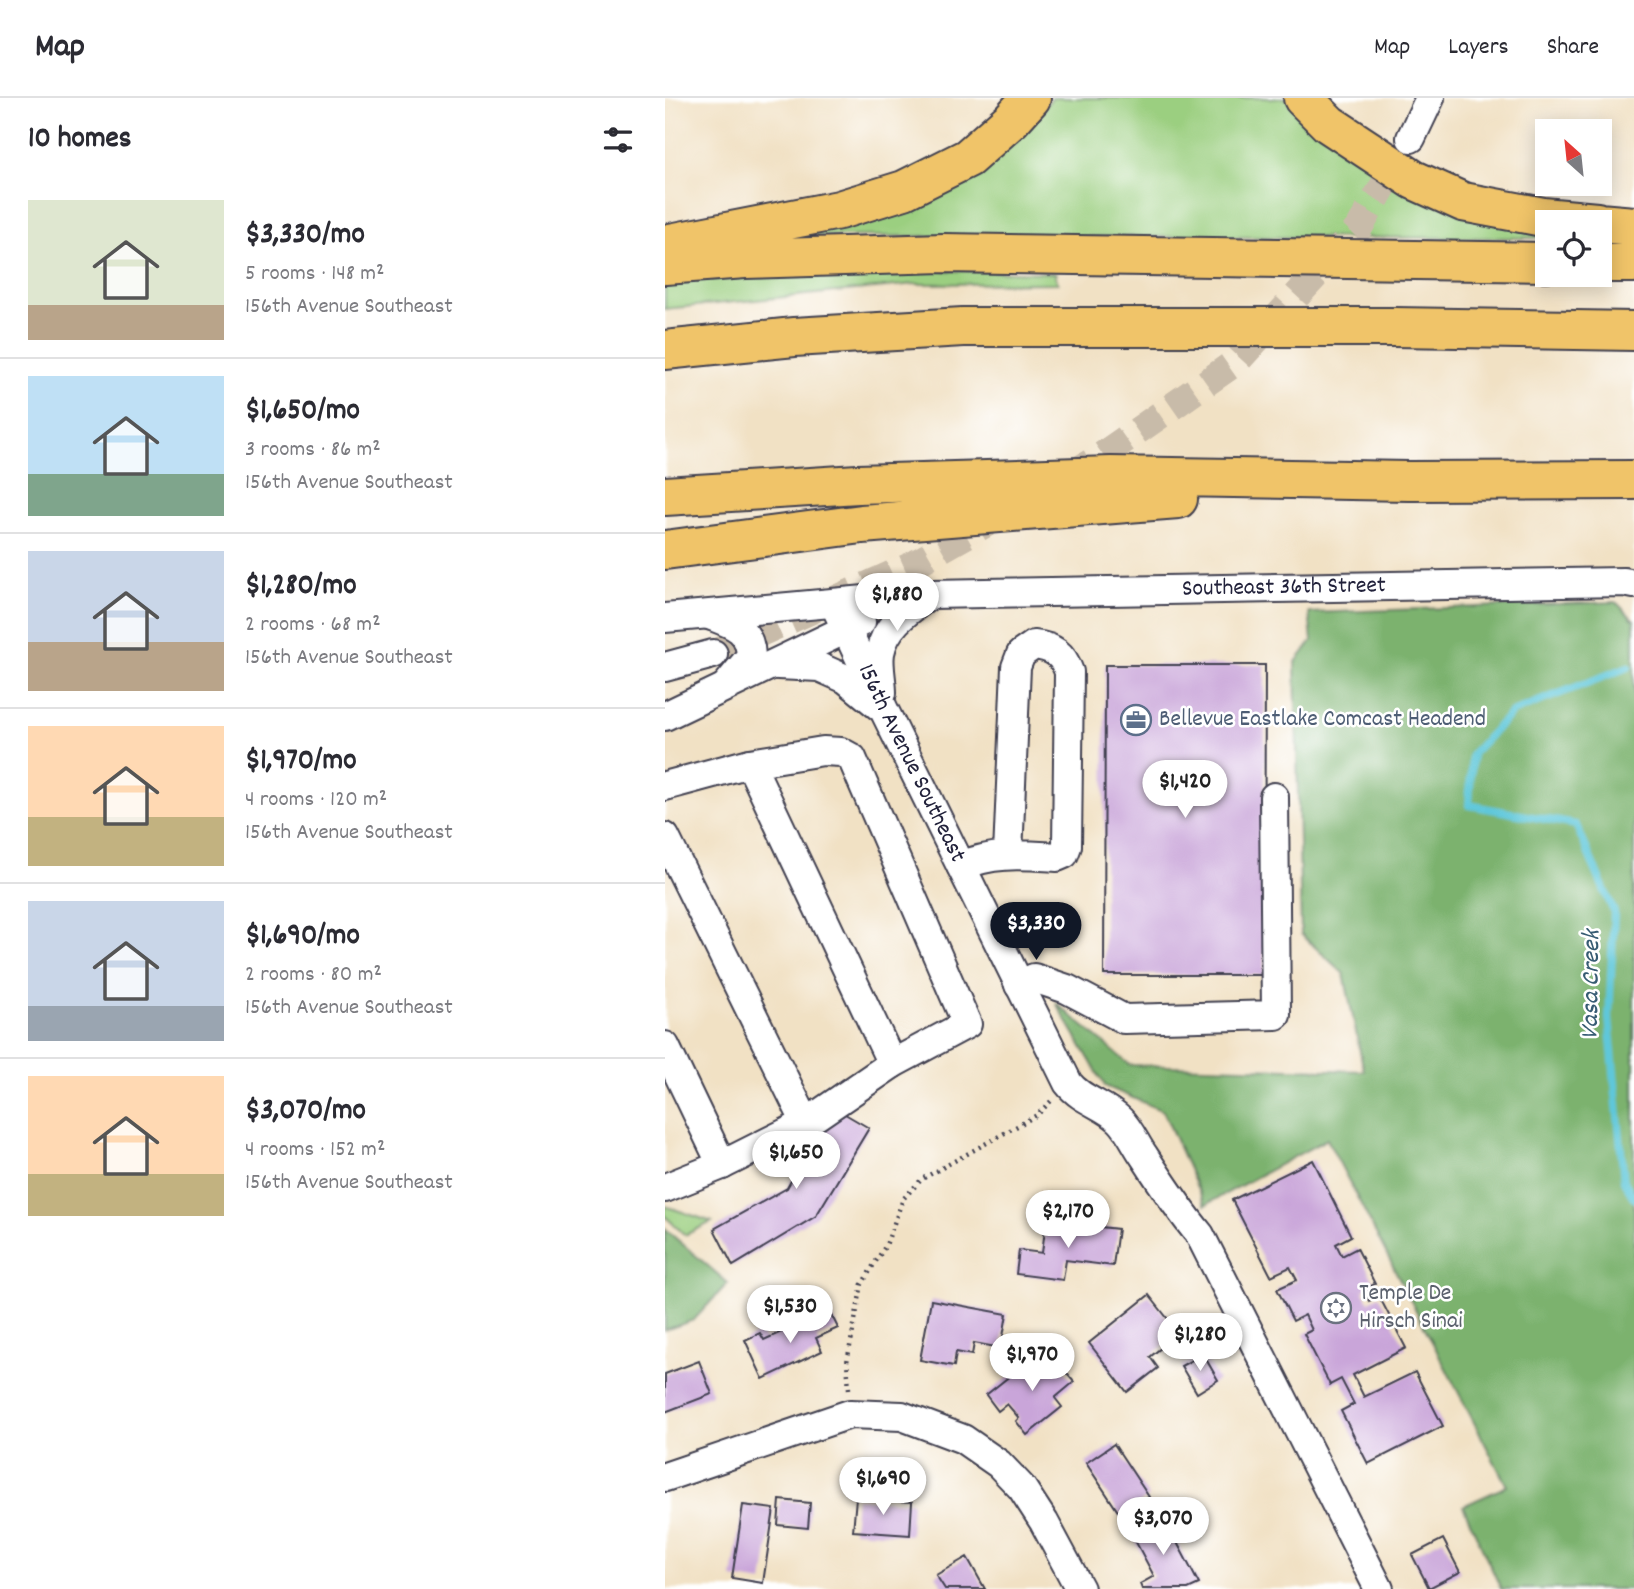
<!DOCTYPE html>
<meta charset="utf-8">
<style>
:root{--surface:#fff;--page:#f2f2f3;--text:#2b2b33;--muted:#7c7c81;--line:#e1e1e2;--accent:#111827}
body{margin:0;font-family:Dekko,sans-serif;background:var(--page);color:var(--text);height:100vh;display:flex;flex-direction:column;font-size:26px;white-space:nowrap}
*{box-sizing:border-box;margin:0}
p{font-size:23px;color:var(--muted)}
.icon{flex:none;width:38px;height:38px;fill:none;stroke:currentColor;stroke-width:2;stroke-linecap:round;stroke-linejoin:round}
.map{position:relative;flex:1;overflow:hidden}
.side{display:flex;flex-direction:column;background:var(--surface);width:665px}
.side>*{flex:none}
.needle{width:46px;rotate:333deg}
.tools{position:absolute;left:870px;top:21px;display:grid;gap:14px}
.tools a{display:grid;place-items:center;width:77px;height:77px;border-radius:0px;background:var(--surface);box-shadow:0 4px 18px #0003;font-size:35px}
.price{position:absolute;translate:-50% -60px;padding:0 16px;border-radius:24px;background:#fff;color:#222;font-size:23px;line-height:46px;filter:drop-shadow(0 2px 4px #0008)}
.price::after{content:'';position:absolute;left:50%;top:42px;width:21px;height:16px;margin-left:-10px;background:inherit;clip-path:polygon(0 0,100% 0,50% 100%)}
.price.active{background:var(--accent);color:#fff}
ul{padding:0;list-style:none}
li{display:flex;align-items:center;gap:21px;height:175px;padding:0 28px}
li+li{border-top:2px solid var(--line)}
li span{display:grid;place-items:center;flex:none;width:196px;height:140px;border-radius:0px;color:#555}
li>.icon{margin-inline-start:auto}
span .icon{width:84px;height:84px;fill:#fffc;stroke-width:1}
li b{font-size:30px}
h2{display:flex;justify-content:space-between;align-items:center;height:84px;padding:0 28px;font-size:30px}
header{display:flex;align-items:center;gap:42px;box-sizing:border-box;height:98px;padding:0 35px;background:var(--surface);border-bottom:2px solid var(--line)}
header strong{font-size:33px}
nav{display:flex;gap:38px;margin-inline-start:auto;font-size:24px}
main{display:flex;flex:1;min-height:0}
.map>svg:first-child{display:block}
.green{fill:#9bcf80;stroke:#5e785e;stroke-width:2}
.forest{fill:#7cb26e;stroke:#4f6a54;stroke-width:2}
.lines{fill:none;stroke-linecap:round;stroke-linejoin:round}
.stream{stroke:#5ec7da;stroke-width:8}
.building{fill:#c9a5d9}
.minor-tunnel{stroke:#c8bba9;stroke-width:28;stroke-dasharray:28 14;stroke-linecap:butt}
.minor-casing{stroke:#413f50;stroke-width:32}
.highway-casing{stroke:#413f50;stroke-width:42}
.path{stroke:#413f50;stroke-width:4.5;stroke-dasharray:2 5;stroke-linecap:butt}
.minor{stroke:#fff;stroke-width:28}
.highway{stroke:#f0c469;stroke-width:38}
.labels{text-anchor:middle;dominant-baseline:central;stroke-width:5;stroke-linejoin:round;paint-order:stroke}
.street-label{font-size:24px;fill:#22223b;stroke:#fff}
.service-label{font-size:24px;fill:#4e5e75;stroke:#fff;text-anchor:start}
.worship-label{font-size:24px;fill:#5b616d;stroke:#fff;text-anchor:start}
.water-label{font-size:26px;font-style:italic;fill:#375c73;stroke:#fff}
</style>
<header>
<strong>Map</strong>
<nav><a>Map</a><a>Layers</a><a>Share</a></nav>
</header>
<main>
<section class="side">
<h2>10 homes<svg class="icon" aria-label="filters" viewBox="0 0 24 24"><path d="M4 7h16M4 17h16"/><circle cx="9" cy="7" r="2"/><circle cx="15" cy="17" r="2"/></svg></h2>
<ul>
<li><span style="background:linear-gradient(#dfe7d0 75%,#b9a48a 0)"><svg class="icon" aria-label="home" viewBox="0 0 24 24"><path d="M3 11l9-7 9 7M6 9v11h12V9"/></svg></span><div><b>$3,330/mo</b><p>5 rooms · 148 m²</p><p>156th Avenue Southeast</p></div></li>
<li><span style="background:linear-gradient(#bfe0f5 70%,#7fa58c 0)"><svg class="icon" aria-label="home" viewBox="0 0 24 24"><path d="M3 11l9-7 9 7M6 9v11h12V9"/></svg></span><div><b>$1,650/mo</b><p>3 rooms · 86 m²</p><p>156th Avenue Southeast</p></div></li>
<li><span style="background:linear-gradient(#c9d6e8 65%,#b9a48a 0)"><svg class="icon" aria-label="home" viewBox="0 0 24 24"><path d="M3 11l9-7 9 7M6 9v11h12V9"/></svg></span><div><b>$1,280/mo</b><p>2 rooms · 68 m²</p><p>156th Avenue Southeast</p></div></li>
<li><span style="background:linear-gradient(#ffd9b3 65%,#c2b280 0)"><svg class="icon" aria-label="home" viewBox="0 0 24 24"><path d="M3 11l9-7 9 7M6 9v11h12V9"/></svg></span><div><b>$1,970/mo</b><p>4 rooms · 120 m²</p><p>156th Avenue Southeast</p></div></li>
<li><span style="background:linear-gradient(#c9d6e8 75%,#9aa5b1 0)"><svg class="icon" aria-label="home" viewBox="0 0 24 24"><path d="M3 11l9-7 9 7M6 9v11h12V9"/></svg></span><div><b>$1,690/mo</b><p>2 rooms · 80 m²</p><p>156th Avenue Southeast</p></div></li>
<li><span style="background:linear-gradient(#ffd9b3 70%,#c2b280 0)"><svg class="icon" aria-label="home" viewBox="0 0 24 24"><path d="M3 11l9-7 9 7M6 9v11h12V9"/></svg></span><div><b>$3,070/mo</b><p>4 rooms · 152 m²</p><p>156th Avenue Southeast</p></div></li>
</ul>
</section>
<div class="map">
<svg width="969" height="1491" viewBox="0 0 969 1491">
<rect width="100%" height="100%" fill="#fff"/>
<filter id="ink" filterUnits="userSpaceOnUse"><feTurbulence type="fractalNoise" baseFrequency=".0143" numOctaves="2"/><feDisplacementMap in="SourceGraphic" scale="14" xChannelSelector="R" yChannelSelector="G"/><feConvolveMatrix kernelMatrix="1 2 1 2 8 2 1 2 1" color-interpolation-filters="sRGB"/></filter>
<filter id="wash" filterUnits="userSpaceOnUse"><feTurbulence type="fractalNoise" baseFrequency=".00686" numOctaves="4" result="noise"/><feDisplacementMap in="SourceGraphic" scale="28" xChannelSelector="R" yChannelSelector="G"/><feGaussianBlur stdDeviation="1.57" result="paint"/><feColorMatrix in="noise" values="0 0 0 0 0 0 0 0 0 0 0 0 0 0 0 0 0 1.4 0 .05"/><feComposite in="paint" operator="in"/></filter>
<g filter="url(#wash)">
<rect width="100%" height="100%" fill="#f1e1c4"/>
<!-- green -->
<path class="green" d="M387,0h233l262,133v7l-731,-2 -3,-3 210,-102z
M198,171l193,4 -1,3 3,7 -143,1 -250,25v-27z
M0,1108l47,16 -27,13 -20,-19z"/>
<!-- forest -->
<path class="forest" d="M951,504l18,18v969h-133l-38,-83 44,-20 -180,-347 -122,66 -42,-94 -58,-25 -49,-83 74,62 234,6 -20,-97 -43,-40 -6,-271 17,-22 -3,-28z
M0,1131l63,54 -34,37 -29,10z"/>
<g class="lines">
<!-- stream -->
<path class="stream" d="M963,569l-116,45 -40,42 -3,51 107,20 38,87 -5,106 15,163 10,17"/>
</g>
<g id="blocks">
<!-- building -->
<path class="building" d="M440,567h160l-1,310h-160z
M168,1009l36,21 -53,88 -83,50 -19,-37 73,-41z
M648,1062l38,76 -15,8 6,12 15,-8 18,36 -12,6 6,11 10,-5 27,52 -53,27 11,22 51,-25 28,54 -75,38 -27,-53 13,-7 -13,-25 -11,6 -26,-51 8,-4 -7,-15 -12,6 -16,-32 20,-9 -7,-13 -19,9 -39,-76z
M381,1123l72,8 -5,37 -47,-6 -3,20 -47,-6 3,-24 23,3z
M484,1197l30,38 -29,24 8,11 -31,24 -38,-49z
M266,1202l76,14 -6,34 -27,-5 -2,12 -16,-3 -2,14 -34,-6z
M164,1212l9,18 -22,10 6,13 -59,28 -18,-39 15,-7 4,7z
M538,1256l15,26 -21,13 -16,-27z
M371,1257l11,14 10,-7 17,20 -19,16 7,9 -35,28 -11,-14 3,-3 -12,-14 -9,7 -12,-16z
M34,1263l13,33 -47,18v-38z
M449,1346l35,53 -28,19 -35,-53z
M191,1400l56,4 -2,33 -57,-4z
M115,1402l30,3 -2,25 -30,-3z
M78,1407l31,4 -11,74 -31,-5z
M497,1416l37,70 -11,5h-46l-2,-5 14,-8 -24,-45z
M778,1441l17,33 -31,16 -17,-33z
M302,1459l18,32h-40l-9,-14z"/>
</g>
</g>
<g filter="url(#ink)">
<use href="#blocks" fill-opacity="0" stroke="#413f50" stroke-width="2"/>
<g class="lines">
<!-- minor-tunnel -->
<path class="minor-tunnel" d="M402,379l30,-18 139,-97 123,-134 44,-76
M48,556l200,-89 86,-49"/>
<!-- minor casing -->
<g class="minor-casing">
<g id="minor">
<path d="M746,40l19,-40"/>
<path id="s1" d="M169,505l50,107 184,373c14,18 36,21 52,37 10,10 16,25 24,36 18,28 35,54 56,79l179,354"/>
<path d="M44,517c23,9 41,13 42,41l-24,29"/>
<path id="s2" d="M0,520l266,-24 693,-12 10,2"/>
<path d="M113,567l41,2 27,12 33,27"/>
<path d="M0,569l48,-13"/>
<path d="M217,595c0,-12 -4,-28 -2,-40 5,-28 29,-43 51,-59"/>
<path d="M0,618l196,-94"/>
<path d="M85,665l142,301"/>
<path d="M0,688l85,-23 73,-12 18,1 11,6 115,266 -75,40 -86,59 -84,42 -57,23"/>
<path d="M0,739l141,286"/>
<path d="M296,768c32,-14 62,-11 96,-9l7,-3 3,-8 2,-174c-6,-18 -16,-25 -35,-27l-13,9 -5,13 -8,188"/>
<path d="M354,887l15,-7 33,11 57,30 152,-4 -2,-218"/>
<path d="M0,948l57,119"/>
<path d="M0,1379l185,-63 52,2 61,23 36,25 23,24 22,34 36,67"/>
</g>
</g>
<!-- highway casing -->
<g class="highway-casing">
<path id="highway" d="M638,0l26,26 85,56 49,22 80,15 54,5
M934,125l35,3
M0,146l174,-34 65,-20 64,-32 43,-38 20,-22
M934,165h35
M0,167l80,-6 198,-6 604,9
M0,252l129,-13 169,-10h432l239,4
M0,398l193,-12 253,-8 298,5 225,-1
M0,452l197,-26 316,-25"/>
</g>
<!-- path -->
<path class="path" d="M184,1291l-2,-27 15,-78 24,-39 17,-46 19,-20 115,-64 14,-14"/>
<!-- minor -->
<use href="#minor" class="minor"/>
<!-- highway -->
<use href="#highway" class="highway"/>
</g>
</g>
<!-- icons -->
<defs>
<g id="office-ring" transform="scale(1.575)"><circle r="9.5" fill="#fff" stroke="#5c6f8a" stroke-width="1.5"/><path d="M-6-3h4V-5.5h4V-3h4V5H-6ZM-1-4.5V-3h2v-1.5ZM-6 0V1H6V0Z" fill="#5c6f8a"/></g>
<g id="synagogue-ring" transform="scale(1.575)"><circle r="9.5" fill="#fff" stroke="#6b7280" stroke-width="1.5"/><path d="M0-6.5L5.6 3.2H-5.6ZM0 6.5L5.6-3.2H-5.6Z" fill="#6b7280"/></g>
</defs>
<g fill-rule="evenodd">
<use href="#office-ring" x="471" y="622"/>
<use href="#synagogue-ring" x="671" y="1210"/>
</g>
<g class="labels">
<!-- street labels -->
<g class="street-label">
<text stroke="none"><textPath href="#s2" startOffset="620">Southeast 36th Street</textPath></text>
<text stroke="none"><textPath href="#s1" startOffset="178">156th Avenue Southeast</textPath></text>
</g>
<!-- service labels -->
<g class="service-label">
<text x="494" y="622">Bellevue Eastlake Comcast Headend</text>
</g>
<!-- worship labels -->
<g class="worship-label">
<text x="694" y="1196">Temple De<tspan x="694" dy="28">Hirsch Sinai</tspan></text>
</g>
<!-- water labels -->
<g class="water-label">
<text transform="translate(927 887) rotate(-89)">Vasa Creek</text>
</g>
</g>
</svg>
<div class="tools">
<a><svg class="needle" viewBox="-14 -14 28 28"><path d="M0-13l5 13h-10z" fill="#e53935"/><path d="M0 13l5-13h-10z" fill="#7c7c81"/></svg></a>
<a><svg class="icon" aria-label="locate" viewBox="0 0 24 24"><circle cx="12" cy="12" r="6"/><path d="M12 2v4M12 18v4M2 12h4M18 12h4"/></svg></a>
</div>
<b class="price" style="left:232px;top:535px">$1,880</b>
<b class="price" style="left:520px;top:722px">$1,420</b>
<b class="price active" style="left:371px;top:864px">$3,330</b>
<b class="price" style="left:131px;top:1093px">$1,650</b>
<b class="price" style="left:403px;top:1152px">$2,170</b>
<b class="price" style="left:125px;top:1247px">$1,530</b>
<b class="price" style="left:535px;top:1275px">$1,280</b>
<b class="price" style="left:367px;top:1295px">$1,970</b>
<b class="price" style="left:218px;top:1419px">$1,690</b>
<b class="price" style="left:498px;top:1459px">$3,070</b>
</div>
</main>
